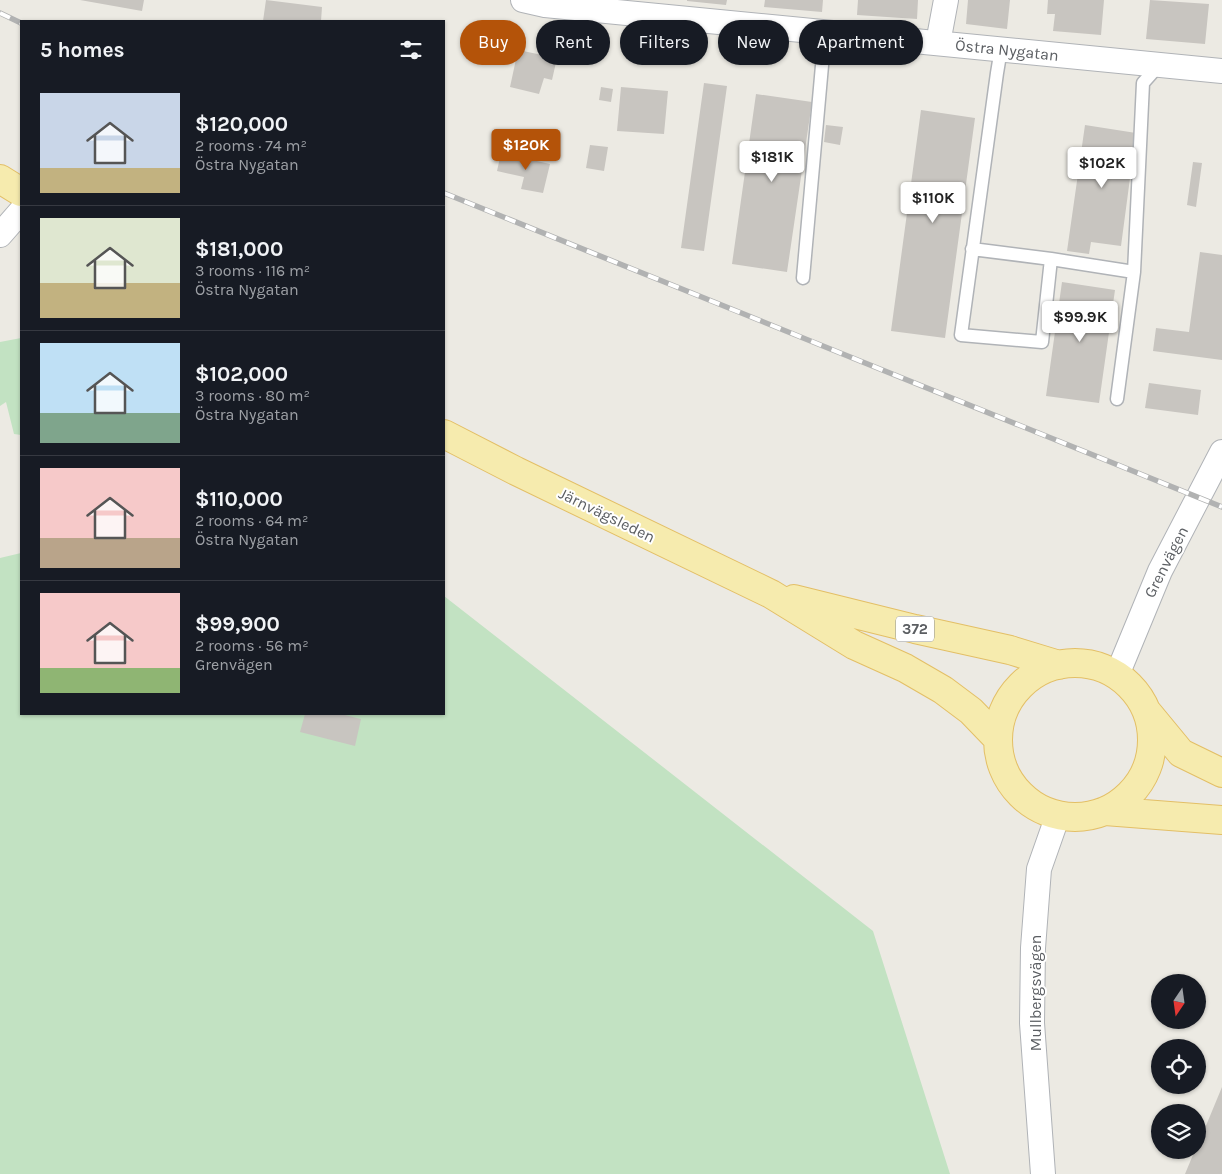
<!DOCTYPE html>
<meta charset="utf-8">
<style>
:root{--surface:#171b24;--page:#242831;--text:#f1f3f6;--muted:#9ea1a6;--line:#363941;--accent:#b45309}
body{margin:0;font-family:Karla,sans-serif;background:var(--page);color:var(--text);height:100vh;display:flex;flex-direction:column;font-size:19px;white-space:nowrap}
*{box-sizing:border-box;margin:0}
p{font-size:16px;color:var(--muted)}
.icon{flex:none;width:28px;height:28px;fill:none;stroke:currentColor;stroke-width:2;stroke-linecap:round;stroke-linejoin:round}
.map{position:relative;flex:1;overflow:hidden}
.side{position:absolute;left:20px;top:20px;width:425px;height:695px;display:flex;flex-direction:column;background:var(--surface);border-radius:0px;box-shadow:0 1px 4px #0004}
.side>*{flex:none}
.hud{position:absolute;left:460px;top:20px;width:475px;height:45px;display:flex;gap:10px}
.needle{width:32px;rotate:193deg}
.fabs{position:absolute;left:1151px;top:974px;display:grid;gap:10px}
.fabs a{display:grid;place-items:center;width:55px;height:55px;border-radius:50%;background:var(--surface);box-shadow:0 1px 4px #0004;font-size:25px}
.price{position:absolute;translate:-50% -42px;padding:0 11px;border-radius:5px;background:#fff;color:#222;font-size:16px;line-height:32px;filter:drop-shadow(0 1px 2px #0008)}
.price::after{content:'';position:absolute;left:50%;top:30px;width:15px;height:11px;margin-left:-8px;background:inherit;clip-path:polygon(0 0,100% 0,50% 100%)}
.price.active{background:var(--accent);color:#fff}
ul{padding:0;list-style:none}
li{display:flex;align-items:center;gap:15px;height:125px;padding:0 20px}
li+li{border-top:1px solid var(--line)}
li span{display:grid;place-items:center;flex:none;width:140px;height:100px;border-radius:0px;color:#555}
li>.icon{margin-inline-start:auto}
span .icon{width:60px;height:60px;fill:#fffc;stroke-width:1}
li b{font-size:21px}
h2{display:flex;justify-content:space-between;align-items:center;height:60px;padding:0 20px;font-size:21px}
.chip{padding:0 18px;border-radius:22px;background:var(--surface);box-shadow:0 1px 4px #0004;font-size:18px;line-height:45px}
.chip.active{background:var(--accent);color:#fff}
.map>svg:first-child{display:block}
.green{fill:#c2e2c2}
.building{fill:#c8c5c0}
.lines{fill:none;stroke-linecap:round;stroke-linejoin:round}
.lane-casing{stroke:#b0b3b7;stroke-width:15}
.street-casing{stroke:#b0b3b7;stroke-width:26}
.primary-casing{stroke:#e3bf66;stroke-width:30}
.lane{stroke:#fff;stroke-width:12}
.street{stroke:#fff;stroke-width:24}
.primary{stroke:#f6ebae;stroke-width:28}
.rail-casing{stroke:#b1b2b2;stroke-width:5.5}
.rail{stroke:#fff;stroke-width:4;stroke-dasharray:11;stroke-linecap:butt}
.labels{text-anchor:middle;dominant-baseline:central;stroke-width:4;stroke-linejoin:round;paint-order:stroke}
.shield{fill:#fff;stroke:#8c8e91;stroke-width:1}
.shield-label{font-size:15px;font-weight:bold;fill:#5b5e62}
.street-label{font-size:16px;fill:#5b5e62;stroke:#fff}
</style>
<div class="map">
<svg width="1222" height="1174" viewBox="0 0 1222 1174">
<rect width="100%" height="100%" fill="#eceae3"/>
<!-- green -->
<path class="green" d="M21,338v97l-7,-1 -8,-32 -6,4v-64z
M21,553v161h423v-118l429,335 77,243h-950v-616z"/>
<!-- building -->
<path class="building" d="M80,0h64l-2,11z
M266,0l56,7 -1,14h-58z
M687,0h40l-1,5 -39,-4z
M765,0h58l-1,12 -58,-5z
M858,0h60l-1,19 -60,-4z
M968,0h42l-3,29 -41,-5z
M1048,0h56l-3,35 -48,-4 2,-17h-8z
M1150,0l59,4 -4,40 -59,-5z
M518,50l39,8 -5,22 -8,-2 -5,16 -29,-7z
M704,83l23,3 -23,165 -23,-3z
M601,87l12,2 -2,13 -12,-2z
M621,87l47,4 -4,43 -47,-3z
M756,94l56,8 -25,170 -55,-8z
M921,110l54,8 -30,220 -54,-7z
M826,125l17,2 -3,18 -16,-3z
M1085,125l51,8 -15,113 -30,-4 -2,12 -22,-3z
M590,145l18,2 -4,24 -18,-3z
M501,153l49,11 -7,29 -22,-4 3,-12 -27,-6z
M1193,162l9,1 -6,44 -9,-2z
M1200,252l22,3v105l-69,-9 3,-23 33,4z
M1062,282l53,8 -16,113 -53,-7z
M1149,383l52,7 -3,25 -53,-7z
M305,714h36l20,5 -6,27 -55,-14z
M1222,1087v87h-37l10,-24h3v-5z"/>
<g class="lines">
<!-- lane casing -->
<g class="lane-casing">
<path id="lane" d="M972,249l79,10 -9,83 -81,-7 36,-262 4,-24
M1051,259l83,13
M803,278l22,-246
M1117,399l17,-127 9,-189 16,-18"/>
</g>
<!-- street casing -->
<g class="street-casing">
<path id="street" d="M523,0l22,5 677,66
M938,43l8,-43
M0,235l21,-24
M1117,675l43,-104 62,-119
M1043,1174l-11,-151 1,-75 6,-79 19,-54"/>
</g>
<!-- primary casing -->
<g class="primary-casing">
<path id="primary" d="M0,179l21,13
M444,434l72,37 255,123 83,51 51,23 38,22 28,21 27,28
M794,599l121,30 95,21 49,15
M998 740a77 77 0 1 1 154 0a77 77 0 1 1-154 0Z
M1148,713l33,40 41,20
M1105,811l117,9"/>
</g>
<!-- lane -->
<use href="#lane" class="lane"/>
<!-- street -->
<use href="#street" class="street"/>
<!-- primary -->
<use href="#primary" class="primary"/>
<!-- rail casing -->
<g class="rail-casing">
<path id="rail" d="M0,13l21,10
M444,193l778,314"/>
</g>
<!-- rail -->
<use href="#rail" class="rail"/>
</g>
<g class="labels">
<!-- shield labels -->
<rect class="shield" x="896" y="616.5" width="38" height="25" rx="4"/>
<g class="shield-label">
<text x="915" y="629">372</text>
</g>
<!-- street labels -->
<g class="street-label">
<text transform="translate(1007 50) rotate(6)">Östra Nygatan</text>
<text transform="translate(607 515) rotate(26)">Järnvägsleden</text>
<text transform="translate(1166 562) rotate(-63)">Grenvägen</text>
<text transform="translate(1035 993) rotate(-90)">Mullbergsvägen</text>
</g>
</g>
</svg>
<div class="fabs">
<a><svg class="needle" viewBox="-14 -14 28 28"><path d="M0-13l5 13h-10z" fill="#e53935"/><path d="M0 13l5-13h-10z" fill="#9ea1a6"/></svg></a>
<a><svg class="icon" aria-label="locate" viewBox="0 0 24 24"><circle cx="12" cy="12" r="6"/><path d="M12 2v4M12 18v4M2 12h4M18 12h4"/></svg></a>
<a><svg class="icon" aria-label="layers" viewBox="0 0 24 24"><path d="M12 4l9 5-9 5-9-5zM3 14l9 5 9-5"/></svg></a>
</div>
<b class="price active" style="left:526px;top:171px">$120K</b>
<b class="price" style="left:772px;top:183px">$181K</b>
<b class="price" style="left:1102px;top:189px">$102K</b>
<b class="price" style="left:933px;top:224px">$110K</b>
<b class="price" style="left:1080px;top:343px">$99.9K</b>
<div class="hud">
<a class="chip active">Buy</a>
<a class="chip">Rent</a>
<a class="chip">Filters</a>
<a class="chip">New</a>
<a class="chip">Apartment</a>
</div>
<section class="side">
<h2>5 homes<svg class="icon" aria-label="filters" viewBox="0 0 24 24"><path d="M4 7h16M4 17h16"/><circle cx="9" cy="7" r="2"/><circle cx="15" cy="17" r="2"/></svg></h2>
<ul>
<li><span style="background:linear-gradient(#c9d6e8 75%,#c2b280 0)"><svg class="icon" aria-label="home" viewBox="0 0 24 24"><path d="M3 11l9-7 9 7M6 9v11h12V9"/></svg></span><div><b>$120,000</b><p>2 rooms · 74 m²</p><p>Östra Nygatan</p></div></li>
<li><span style="background:linear-gradient(#dfe7d0 65%,#c2b280 0)"><svg class="icon" aria-label="home" viewBox="0 0 24 24"><path d="M3 11l9-7 9 7M6 9v11h12V9"/></svg></span><div><b>$181,000</b><p>3 rooms · 116 m²</p><p>Östra Nygatan</p></div></li>
<li><span style="background:linear-gradient(#bfe0f5 70%,#7fa58c 0)"><svg class="icon" aria-label="home" viewBox="0 0 24 24"><path d="M3 11l9-7 9 7M6 9v11h12V9"/></svg></span><div><b>$102,000</b><p>3 rooms · 80 m²</p><p>Östra Nygatan</p></div></li>
<li><span style="background:linear-gradient(#f6c9c9 70%,#b9a48a 0)"><svg class="icon" aria-label="home" viewBox="0 0 24 24"><path d="M3 11l9-7 9 7M6 9v11h12V9"/></svg></span><div><b>$110,000</b><p>2 rooms · 64 m²</p><p>Östra Nygatan</p></div></li>
<li><span style="background:linear-gradient(#f6c9c9 75%,#8fb573 0)"><svg class="icon" aria-label="home" viewBox="0 0 24 24"><path d="M3 11l9-7 9 7M6 9v11h12V9"/></svg></span><div><b>$99,900</b><p>2 rooms · 56 m²</p><p>Grenvägen</p></div></li>
</ul>
</section>
</div>
